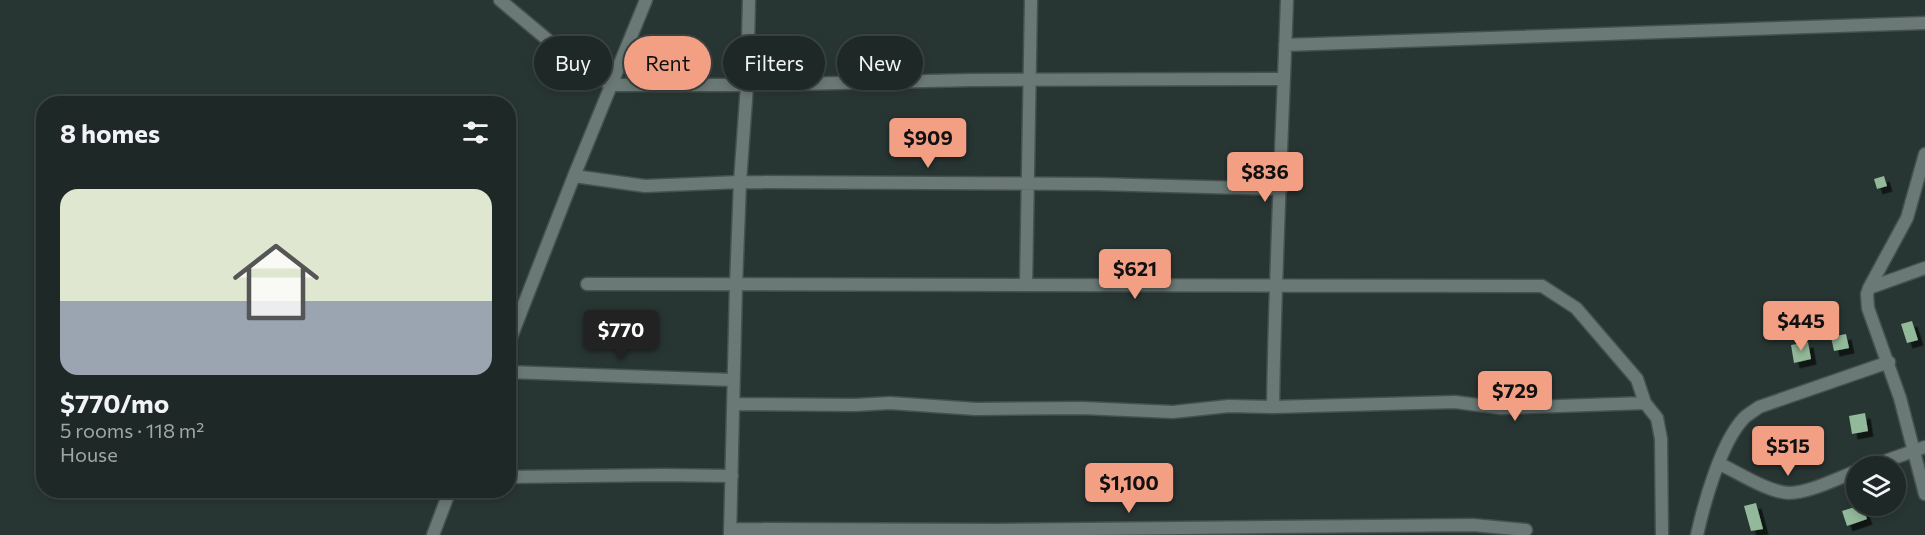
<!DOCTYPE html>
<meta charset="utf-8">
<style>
:root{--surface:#1e2826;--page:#26302e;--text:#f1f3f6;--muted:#a1a6a7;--line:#3c4443;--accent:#f39f84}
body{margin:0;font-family:Commissioner,sans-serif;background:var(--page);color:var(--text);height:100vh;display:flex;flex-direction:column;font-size:22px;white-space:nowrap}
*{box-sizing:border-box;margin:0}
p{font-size:20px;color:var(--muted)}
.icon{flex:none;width:33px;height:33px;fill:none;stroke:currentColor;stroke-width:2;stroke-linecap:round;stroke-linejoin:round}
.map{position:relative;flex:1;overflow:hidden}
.side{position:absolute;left:36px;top:96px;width:480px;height:402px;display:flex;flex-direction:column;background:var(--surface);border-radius:24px;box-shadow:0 3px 9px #0003,0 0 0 2px var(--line)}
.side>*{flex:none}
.guide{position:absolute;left:534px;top:36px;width:570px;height:54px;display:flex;gap:12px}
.fabs{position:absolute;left:1846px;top:456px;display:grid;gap:12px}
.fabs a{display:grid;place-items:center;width:60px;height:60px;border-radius:50%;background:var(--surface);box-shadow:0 3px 9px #0003,0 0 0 2px var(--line);font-size:30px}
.price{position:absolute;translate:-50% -51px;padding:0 14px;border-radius:6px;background:var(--accent);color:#111;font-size:20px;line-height:39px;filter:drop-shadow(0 2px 3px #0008)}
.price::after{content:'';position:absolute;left:50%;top:36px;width:18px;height:14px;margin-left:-9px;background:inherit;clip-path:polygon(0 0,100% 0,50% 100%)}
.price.on{background:#222;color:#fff}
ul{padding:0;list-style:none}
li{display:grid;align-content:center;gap:12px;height:318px;padding:0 24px}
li+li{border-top:2px solid var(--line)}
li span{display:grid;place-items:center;height:186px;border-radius:18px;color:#555}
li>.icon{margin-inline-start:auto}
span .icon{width:108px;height:108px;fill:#fffc;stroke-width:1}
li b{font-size:26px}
h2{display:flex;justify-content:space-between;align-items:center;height:72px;padding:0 24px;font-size:26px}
.chip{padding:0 21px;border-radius:27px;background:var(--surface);box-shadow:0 3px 9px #0003,0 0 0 2px var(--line);font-size:21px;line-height:54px}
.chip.on{background:var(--accent);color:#111}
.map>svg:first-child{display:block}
.building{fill:#92b999;filter:url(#shadow)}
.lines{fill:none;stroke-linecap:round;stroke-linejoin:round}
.minor-casing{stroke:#46514f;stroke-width:15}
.minor{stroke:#6a7975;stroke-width:12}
</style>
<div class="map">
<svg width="1925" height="535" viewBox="0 0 1925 535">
<defs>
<filter id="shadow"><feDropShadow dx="5.5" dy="5.5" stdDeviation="0" flood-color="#0009"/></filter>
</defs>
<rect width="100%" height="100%" fill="#283633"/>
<!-- building -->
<path class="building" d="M1884,176l3,10 -10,3 -3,-10z
M1912,321l6,19 -11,3 -6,-19z
M1846,334l3,14 -15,3 -3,-14z
M1808,342l3,17 -17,4 -3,-18z
M1865,413l3,18 -16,3 -3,-18z
M1756,503l7,26 -12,2 -7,-25z
M1858,506h4l5,13 -20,7 -5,-15z"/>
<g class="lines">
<!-- minor casing -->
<g class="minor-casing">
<path id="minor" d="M500,0l73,61 38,24h136l225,-5 312,-1
M1285,45l640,-22
M1925,154l-18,64 -38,70 -2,6 1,14 32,90 25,96
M574,176l71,10 95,-4 357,2 184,5
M587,284l955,2 34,22 61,71 8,24
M1026,285l5,-285
M1869,288l56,-20
M508,345l66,-169 72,-176
M508,372l225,8
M734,404l121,1 35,-2 86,6 106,-1 91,4 56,-6 44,1 182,-5 46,6 144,-5 12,15 4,21 1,96
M1273,407c2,-135 9,-271 14,-407
M1720,464c19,9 48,28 69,29 20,0 49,-15 68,-22
M1871,466l54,-19
M508,477l155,-2 69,1
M730,529l265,1 478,-5 53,5
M433,535l17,-45
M730,535l6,-250 4,-103 7,-97 2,-85
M1697,535c7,-32 24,-93 47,-117 4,-4 10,-7 15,-11l130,-45"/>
</g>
<!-- minor -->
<use href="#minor" class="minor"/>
</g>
</svg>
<div class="fabs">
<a><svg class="icon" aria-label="layers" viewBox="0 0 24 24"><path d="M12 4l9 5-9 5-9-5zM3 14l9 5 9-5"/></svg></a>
</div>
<b class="price" style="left:928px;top:169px">$909</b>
<b class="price" style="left:1265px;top:203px">$836</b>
<b class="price" style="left:1135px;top:300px">$621</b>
<b class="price" style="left:1801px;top:352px">$445</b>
<b class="price on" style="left:621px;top:361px">$770</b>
<b class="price" style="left:1515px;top:422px">$729</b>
<b class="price" style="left:1788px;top:477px">$515</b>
<b class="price" style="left:1129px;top:514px">$1,100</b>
<div class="guide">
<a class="chip">Buy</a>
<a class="chip on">Rent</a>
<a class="chip">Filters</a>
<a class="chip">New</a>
</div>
<section class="side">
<h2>8 homes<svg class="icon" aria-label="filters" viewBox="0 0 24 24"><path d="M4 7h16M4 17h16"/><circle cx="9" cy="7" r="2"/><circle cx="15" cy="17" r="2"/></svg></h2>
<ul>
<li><span style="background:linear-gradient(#dfe7d0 60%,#9aa5b1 0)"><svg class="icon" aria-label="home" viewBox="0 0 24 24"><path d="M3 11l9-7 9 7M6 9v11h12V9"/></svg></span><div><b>$770/mo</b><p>5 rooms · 118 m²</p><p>House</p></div></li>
</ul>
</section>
</div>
